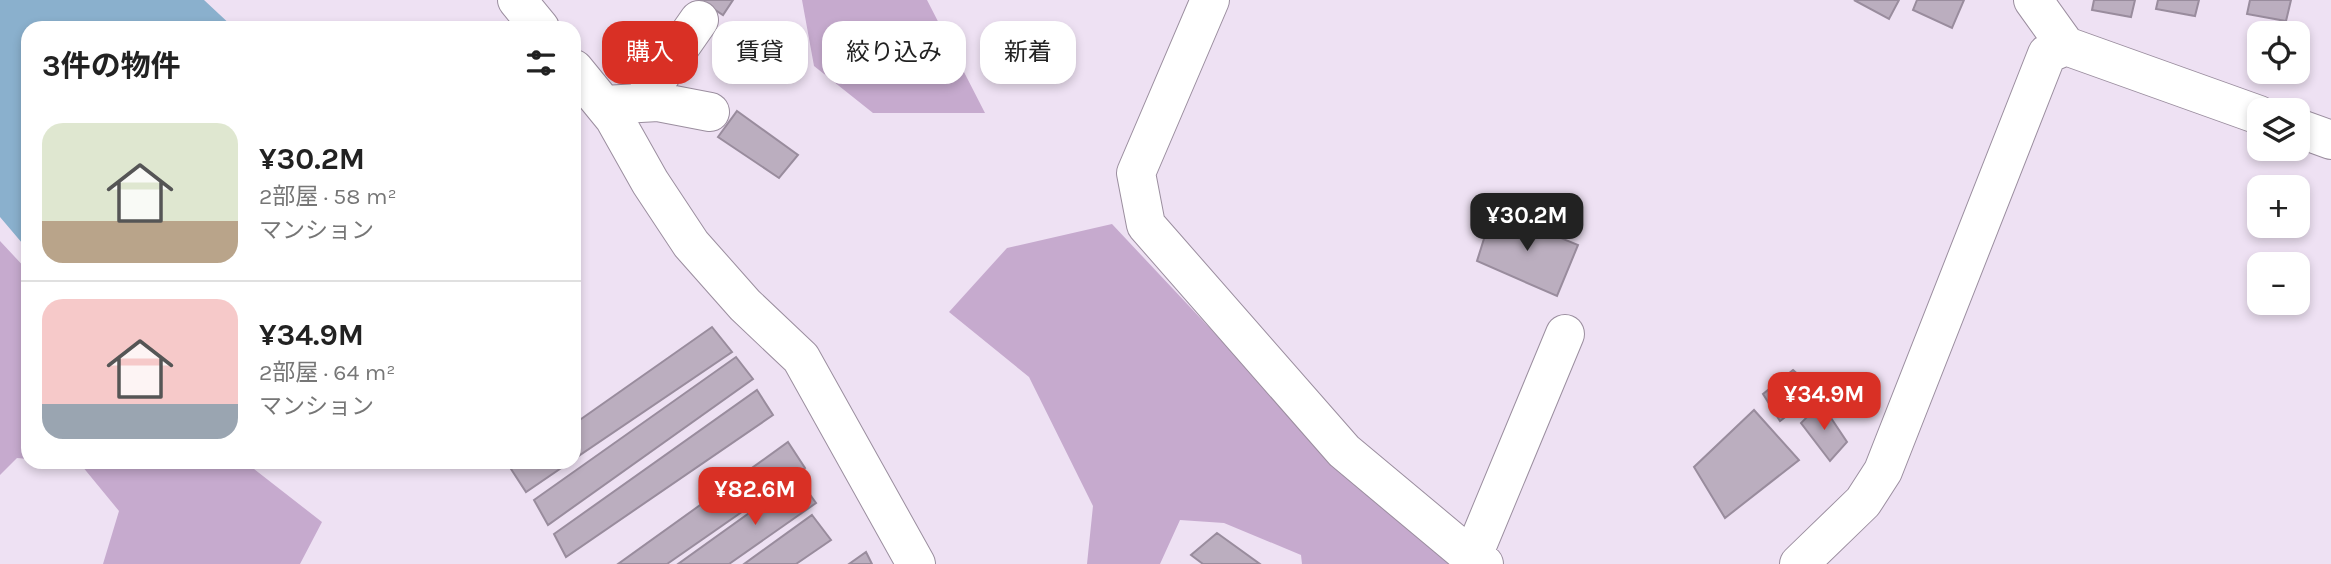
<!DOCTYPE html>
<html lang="ja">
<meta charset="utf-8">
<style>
:root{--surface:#fff;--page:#f2f2f2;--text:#222;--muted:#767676;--line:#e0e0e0;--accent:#d93025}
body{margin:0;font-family:Karla,"Noto Sans JP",sans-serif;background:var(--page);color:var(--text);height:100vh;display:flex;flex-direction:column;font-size:26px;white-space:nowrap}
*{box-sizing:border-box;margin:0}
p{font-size:23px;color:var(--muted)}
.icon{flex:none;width:38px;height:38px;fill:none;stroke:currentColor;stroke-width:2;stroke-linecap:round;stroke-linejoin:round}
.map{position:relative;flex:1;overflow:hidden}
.sheet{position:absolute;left:21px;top:21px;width:560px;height:448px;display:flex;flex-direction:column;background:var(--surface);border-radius:21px;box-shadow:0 4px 10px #0003}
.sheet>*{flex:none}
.hud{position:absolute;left:602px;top:21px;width:665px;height:63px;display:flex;gap:14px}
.fabs{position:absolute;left:2247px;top:21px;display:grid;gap:14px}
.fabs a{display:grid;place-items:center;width:63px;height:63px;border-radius:14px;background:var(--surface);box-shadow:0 4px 10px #0003;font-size:35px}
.price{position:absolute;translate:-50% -60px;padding:0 16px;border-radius:14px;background:var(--accent);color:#fff;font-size:23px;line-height:46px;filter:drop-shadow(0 2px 4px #0008)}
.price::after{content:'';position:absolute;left:50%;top:42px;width:21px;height:16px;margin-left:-10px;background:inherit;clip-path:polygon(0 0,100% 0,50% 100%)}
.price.on{background:#222;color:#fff}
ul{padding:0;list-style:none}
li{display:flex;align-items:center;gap:21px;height:175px;padding:0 21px}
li+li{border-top:2px solid var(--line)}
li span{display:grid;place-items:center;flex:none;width:196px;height:140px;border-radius:21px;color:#555}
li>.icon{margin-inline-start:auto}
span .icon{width:84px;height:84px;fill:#fffc;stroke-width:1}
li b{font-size:30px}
h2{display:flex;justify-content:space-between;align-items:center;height:84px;padding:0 21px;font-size:30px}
.chip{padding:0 24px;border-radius:21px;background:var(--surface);box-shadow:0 4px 10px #0003;font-size:24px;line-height:63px}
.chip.on{background:var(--accent);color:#fff}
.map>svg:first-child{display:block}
.forest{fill:#c6aace}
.water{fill:#8ab0cd}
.building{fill:#bbaebf;stroke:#998c9d;stroke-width:2}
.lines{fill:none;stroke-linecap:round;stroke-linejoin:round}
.minor-casing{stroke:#9b8e9f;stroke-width:40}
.minor{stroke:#fff;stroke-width:38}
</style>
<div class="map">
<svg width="2331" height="564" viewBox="0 0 2331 564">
<rect width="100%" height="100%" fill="#eee1f3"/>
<!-- forest -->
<path class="forest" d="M802,0h125l58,113h-112l-59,-47z
M1112,224l219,233 146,107h-175l-1,-9 -77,-32 -44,-3 -20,44h-73l6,-58 -64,-129 -80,-65 58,-64z
M0,241l28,30v188l-11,-1 -17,17z
M50,462h195l77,60 -22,42h-197l16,-53 -37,-45z"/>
<!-- water -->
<path class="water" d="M0,0h204l30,28h-206v222l-28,-33z"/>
<!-- building -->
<path class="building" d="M700,0h33l-10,15z
M1854,0h45l-10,19z
M1917,0h47l-12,28 -39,-18z
M2094,0h41l-4,17 -39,-7z
M2158,0h41l-4,16 -39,-7z
M2250,0h41l-5,21 -39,-7z
M737,111l61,44 -19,23 -61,-41z
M1493,210l85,35 -21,51 -80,-35z
M712,327l20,25 -158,107v-35z
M736,357l17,22 -205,146 -14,-25z
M1793,370l25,22 -38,29 -17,-27z
M757,390l16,25 -207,142 -12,-23z
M1821,403l26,39 -17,19 -29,-38z
M1754,410l45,50 -74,58 -31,-51z
M788,442l17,26 -138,96h-49z
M521,462h49l-44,30 -15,-23z
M798,478l18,25 -87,61h-51z
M812,515l19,25 -35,24h-52z
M1217,533l43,31h-57l-12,-9z
M866,552l6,12h-23z"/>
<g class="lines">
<!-- minor casing -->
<g class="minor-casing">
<path id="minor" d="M517,0l23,28
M1210,0l-74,173 10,52 198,226 128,107 12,6
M2033,0l33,46 193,69
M574,69l40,49 36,64 41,62 54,61 56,53 115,206
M641,103l58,-83
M604,105l54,-3 52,10
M2298,128l33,12
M1472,558l93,-224
M1799,564l64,-62 20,-31 164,-417 19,-8"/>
</g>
<!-- minor -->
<use href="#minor" class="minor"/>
</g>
</svg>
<div class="fabs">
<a><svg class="icon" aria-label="locate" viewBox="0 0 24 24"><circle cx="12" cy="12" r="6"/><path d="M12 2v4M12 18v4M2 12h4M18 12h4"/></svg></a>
<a><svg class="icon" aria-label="layers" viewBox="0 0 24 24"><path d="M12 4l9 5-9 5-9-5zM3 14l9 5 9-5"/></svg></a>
<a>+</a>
<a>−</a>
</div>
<b class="price on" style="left:1527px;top:253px">¥30.2M</b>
<b class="price" style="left:1824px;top:432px">¥34.9M</b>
<b class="price" style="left:755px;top:527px">¥82.6M</b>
<div class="hud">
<a class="chip on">購入</a>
<a class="chip">賃貸</a>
<a class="chip">絞り込み</a>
<a class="chip">新着</a>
</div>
<section class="sheet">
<h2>3件の物件<svg class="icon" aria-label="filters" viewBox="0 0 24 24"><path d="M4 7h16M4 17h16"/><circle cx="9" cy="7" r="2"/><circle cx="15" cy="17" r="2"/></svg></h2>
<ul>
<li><span style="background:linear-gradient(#dfe7d0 70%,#b9a48a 0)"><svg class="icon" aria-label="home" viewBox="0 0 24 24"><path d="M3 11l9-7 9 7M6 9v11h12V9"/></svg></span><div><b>¥30.2M</b><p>2部屋 · 58 m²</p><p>マンション</p></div></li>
<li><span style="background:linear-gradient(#f6c9c9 75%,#9aa5b1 0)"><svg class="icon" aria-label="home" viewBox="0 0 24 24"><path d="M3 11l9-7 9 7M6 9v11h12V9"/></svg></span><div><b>¥34.9M</b><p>2部屋 · 64 m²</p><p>マンション</p></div></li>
</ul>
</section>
</div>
